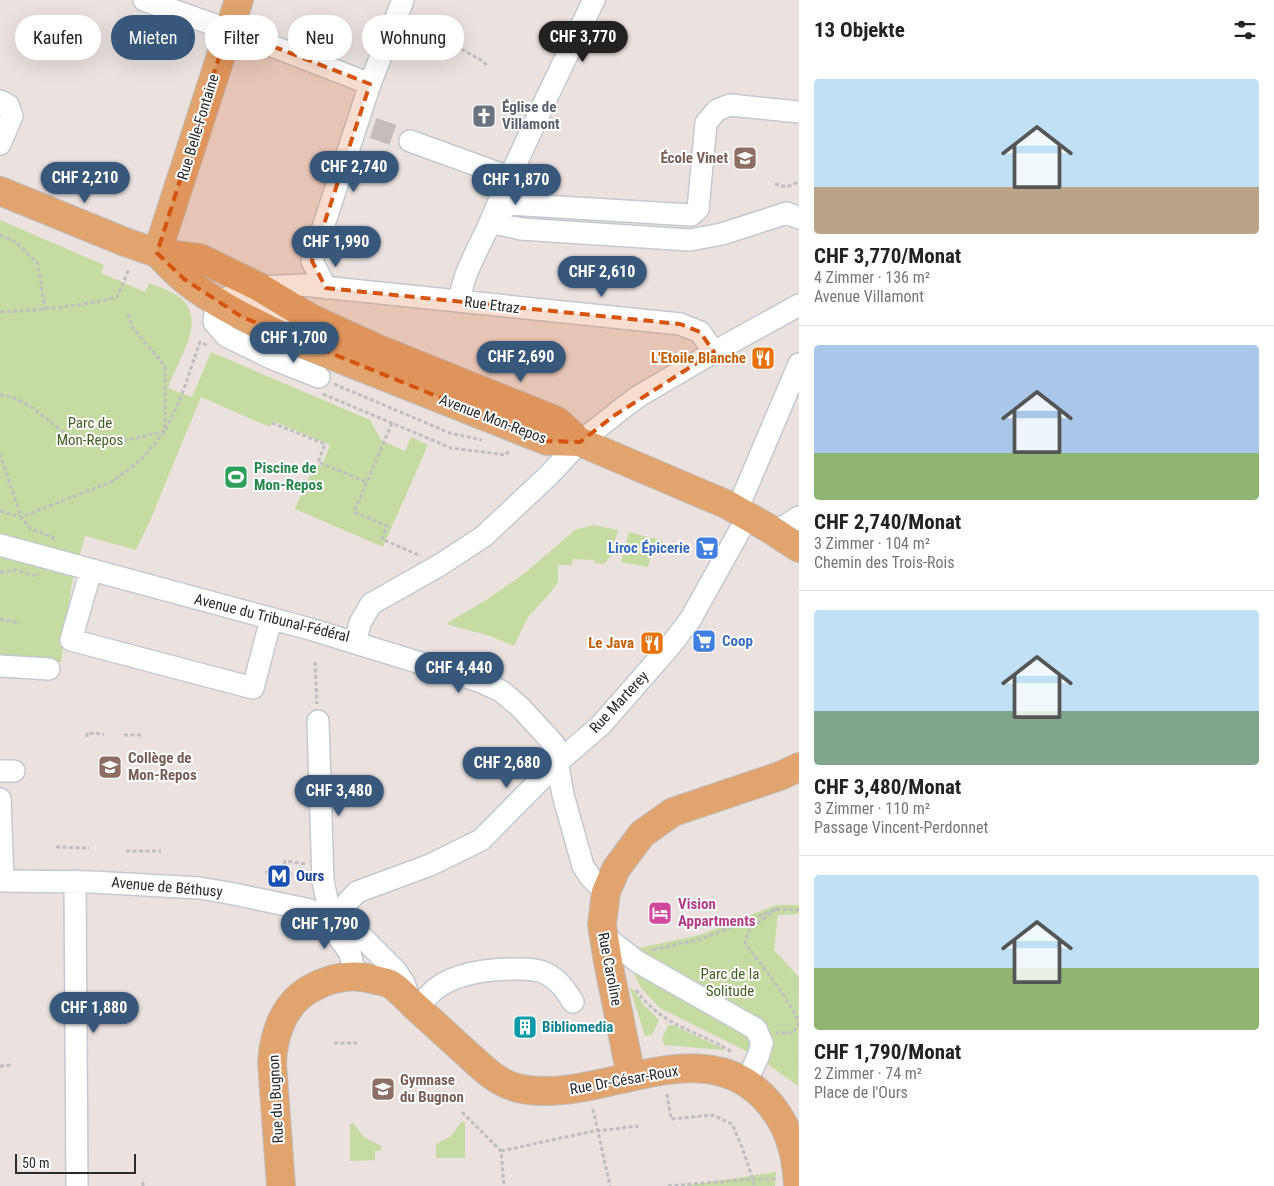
<!DOCTYPE html>
<html lang="de">
<meta charset="utf-8">
<style>
:root{--surface:#fff;--page:#f6f6f6;--text:#222;--muted:#767676;--line:#e0e0e0;--accent:#37587a}
body{margin:0;font-family:"Roboto Condensed",sans-serif;background:var(--page);color:var(--text);height:100vh;display:flex;flex-direction:column;font-size:19px;white-space:nowrap}
*{box-sizing:border-box;margin:0}
p{font-size:16px;color:var(--muted)}
.icon{flex:none;width:28px;height:28px;fill:none;stroke:currentColor;stroke-width:2;stroke-linecap:round;stroke-linejoin:round}
.map{position:relative;flex:1;overflow:hidden}
.panel{display:flex;flex-direction:column;background:var(--surface);width:475px}
.panel>*{flex:none}
.guide{position:absolute;left:15px;top:15px;width:475px;height:45px;display:flex;gap:10px}
.scale{position:absolute;left:15px;bottom:12px;width:121px;box-sizing:border-box;padding-left:5px;border:2px solid #2b2b2b;border-top:0;font-size:14px;line-height:18px;white-space:nowrap;color:#2b2b2b;-webkit-text-stroke:4px #fff;paint-order:stroke}
.price{position:absolute;translate:-50% -42px;padding:0 11px;border-radius:18px;background:var(--accent);color:#fff;font-size:16px;line-height:32px;filter:drop-shadow(0 1px 2px #0008)}
.price::after{content:'';position:absolute;left:50%;top:30px;width:15px;height:11px;margin-left:-8px;background:inherit;clip-path:polygon(0 0,100% 0,50% 100%)}
.price.active{background:#222;color:#fff}
ul{padding:0;list-style:none}
li{display:grid;align-content:center;gap:10px;height:265px;padding:0 15px}
li+li{border-top:1px solid var(--line)}
li span{display:grid;place-items:center;height:155px;border-radius:5px;color:#555}
li>.icon{margin-inline-start:auto}
span .icon{width:90px;height:90px;fill:#fffc;stroke-width:1}
li b{font-size:21px}
h2{display:flex;justify-content:space-between;align-items:center;height:60px;padding:0 15px;font-size:21px}
.tag{padding:0 18px;border-radius:22px;background:var(--surface);box-shadow:0 5px 20px #0002;font-size:18px;line-height:45px}
.tag.active{background:var(--accent);color:#fff}
main{display:flex;flex:1;min-height:0}
.map>svg:first-child{display:block}
.green{fill:#c6dba1}
.lines{fill:none;stroke-linecap:round;stroke-linejoin:round}
.minor-tunnel{stroke:#c5bdbb;stroke-width:21;stroke-dasharray:21 11;stroke-linecap:butt}
.minor-casing{stroke:#c3c9d0;stroke-width:24}
.major-casing{stroke:#bfbfbf;stroke-width:30}
.path{stroke:#bfbfbf;stroke-width:3;stroke-dasharray:4 2.5;stroke-linecap:butt}
.minor{stroke:#fff;stroke-width:21}
.major{stroke:#e1a46e;stroke-width:28}
.marked{fill:#d5540f;fill-opacity:0.2;stroke:#d5540f;stroke-width:4;stroke-dasharray:10 6;stroke-linejoin:round}
.labels{text-anchor:middle;dominant-baseline:central;stroke-width:4;stroke-linejoin:round;paint-order:stroke}
.worship-label{font-size:15px;font-weight:bold;fill:#5b616d;stroke:#fff;text-anchor:start}
.street-label{font-size:15px;fill:#2b2b2b;stroke:#fff}
.education-label{font-size:15px;font-weight:bold;fill:#785e54;stroke:#fff;text-anchor:start}
.food-label{font-size:15px;font-weight:bold;fill:#c56008;stroke:#fff;text-anchor:end}
.park-label{font-size:15px;fill:#426023;stroke:#fff}
.leisure-label{font-size:15px;font-weight:bold;fill:#27864d;stroke:#fff;text-anchor:start}
.shop-label{font-size:15px;font-weight:bold;fill:#366cbe;stroke:#fff;text-anchor:end}
.transit-label{font-size:15px;font-weight:bold;fill:#164399;stroke:#fff;text-anchor:start}
.hotel-label{font-size:15px;font-weight:bold;fill:#b23c85;stroke:#fff;text-anchor:start}
.culture-label{font-size:15px;font-weight:bold;fill:#0d838f;stroke:#fff;text-anchor:start}
</style>
<main>
<div class="map">
<svg width="799" height="1186" viewBox="0 0 799 1186">
<rect width="100%" height="100%" fill="#ebe2df"/>
<!-- green -->
<path class="green" d="M0,220l104,45 -3,8 44,19 4,-9c9,4 21,7 29,13 32,23 -1,64 -10,92l24,9 19,-45 159,68 11,20 24,11 6,-14 17,8 -45,102 -88,-38 17,-38 3,1 3,-7 4,1 8,-21 -57,-24 -3,6 -69,-30 -52,126 -13,27 -51,-14 -13,46 -11,80h-12l-49,8z
M593,525l25,5 -7,26 -7,8 -10,-1v-3l-21,-1 -1,6h-14v17l-7,10 -23,25 -14,29 -24,-10 -44,-12 40,-24 39,-27 50,-43z
M629,532l34,9 -3,13h-8l-4,13 -27,-5z
M776,905h23v9l-21,1 -4,35 25,27 -1,109 -40,-29 -98,-49 -19,-20 -9,-18 11,-15 -4,-7 61,-13z
M630,988h2l12,17 15,15 -7,15 -7,1z
M673,1025l51,24 -1,1 -59,-5 -2,-7 6,-12z
M462,1121l3,1v36h-29v-14l15,-8z
M353,1123l11,14 17,9v5h-6v9l-25,1v-37z
M776,1172l-1,14h-90z"/>
<g class="lines">
<!-- minor-tunnel -->
<path class="minor-tunnel" d="M373,128l37,13"/>
<!-- minor casing -->
<g class="minor-casing">
<path id="minor" d="M144,0l105,37 121,47
M0,101l8,4 4,11 -12,28
M410,141l99,36
M491,222l18,-18 182,11 7,-6 8,-86 11,-13 13,-5 69,7
M491,222l30,7 169,11 32,-6 65,-21 12,5
M259,287l44,-2 377,39 20,8 14,20
M326,288l-14,-27 58,-177 33,-84
M460,301c2,-28 20,-54 31,-81 32,-74 67,-147 103,-220
M319,377l-46,-18 -47,-23 -12,-14 2,-21 16,-5 91,41
M737,510l62,-146
M775,532l24,-15
M0,545l310,84 169,52 22,10 18,15 35,38 9,51 20,71 8,12 15,14
M91,570l-20,70 182,48 18,-69
M355,643l5,-20 11,-19 69,-39 44,-29 64,-60 32,-34 44,-35 15,-11 75,-44 85,-47
M0,666l49,3
M318,721l5,160 10,48 17,24 5,23
M0,771h14
M0,799l3,82
M0,881l92,1 107,6 30,5 77,16 39,12 9,8 42,42 8,12 5,14
M75,881l2,305
M345,905l12,-13 73,-27 51,-25 77,-78 43,-37 69,-79 20,-26 58,-104
M603,935l35,27 118,67 6,14 -4,14 -12,25
M419,1009c3,-5 7,-11 11,-15 20,-21 60,-25 87,-25 9,0 22,0 30,5 12,6 19,17 26,28"/>
</g>
<!-- major casing -->
<g class="major-casing">
<path id="major" d="M0,191l125,51 32,11 42,5 9,4 51,25 53,32 66,30 179,72 23,21 148,63 42,24 29,19
M157,253c9,9 18,19 28,27 29,23 62,39 95,55l267,106 33,1
M157,253l82,-253
M631,1076l-23,-114 -6,-37 4,-33 10,-23 26,-35 31,-22 107,-36 19,-9
M281,1186l-9,-124c2,-29 12,-58 38,-73 21,-12 43,-16 65,-9 5,1 11,2 15,4 10,6 19,17 28,25 19,17 37,34 56,51 12,11 24,22 40,27 12,4 25,4 37,4 71,-2 161,-57 218,12 21,25 27,50 29,83"/>
</g>
<!-- path -->
<path class="path" d="M460,37l-1,2 2,10 22,12 4,5
M775,184l11,3 13,-5
M0,235l16,7 22,22 7,46
M0,312c40,-2 79,-5 117,-15l12,-28
M334,384l116,49 32,7
M323,394l128,54 55,7 4,-6
M0,395c31,2 50,33 77,44 23,10 64,-2 88,-8v-65l-33,-39 -4,-13
M272,423l53,21 -7,18 49,20
M392,423l-38,89 33,14 -5,13 39,17
M0,454l21,63 10,12 22,8 -1,3
M0,511l21,6 92,-36 28,-21 24,-29 15,-31 20,-58 9,4
M0,572l16,-2 20,6 3,-2
M0,619l20,4
M315,662l2,42
M124,735h17v3
M87,737v-4l17,1
M56,847l33,1
M126,851h35
M265,872l27,2
M282,883l-1,-9 4,-13 21,3
M776,909l-27,21 -4,13c10,14 53,67 53,80 0,4 -4,7 -6,10h-16
M653,950l48,-11 75,-30 23,1
M636,990c28,38 59,39 96,62
M334,1043h23
M0,1066l11,-1
M667,1094l4,25 42,-4 19,9 10,23 13,39
M593,1109l17,77
M462,1112l39,39 3,35
M501,1151l88,-19 48,-6v4
M143,1186v-7
M668,1186l85,-7h24"/>
<!-- minor -->
<use href="#minor" class="minor"/>
<!-- major -->
<use href="#major" class="major"/>
</g>
<!-- marked area -->
<path class="marked" d="M228,29l142,55 -58,177 14,27 354,36 20,8 14,20 -99,63 -35,27 -33,-1 -305,-124 -58,-38 -27,-26z"/>
<!-- icons -->
<defs>
<g id="church-square" transform="scale(1.25)"><rect x="-9" y="-9" width="18" height="18" rx="4" fill="#6b7280" stroke="#fff"/><path d="M-1.2-6h2.4v3.5h3.3v2.4h-3.3V6h-2.4V-.1h-3.3v-2.4h3.3Z" fill="#fff"/></g>
<g id="school-square" transform="scale(1.25)"><rect x="-9" y="-9" width="18" height="18" rx="4" fill="#8d6e63" stroke="#fff"/><path d="M0-5L7-2L0 1L-7-2ZM-4 1L0 2.5L4 1V4Q0 6-4 4Z" fill="#fff"/></g>
<g id="restaurant-square" transform="scale(1.25)"><rect x="-9" y="-9" width="18" height="18" rx="4" fill="#e8710a" stroke="#fff"/><path d="M-5-6h1v4h1v-4h1v4h1v-4h1v5L-1.5 .5V6h-2V.5L-5-1ZM5-6V6H3V1.5H1.5Q1.5-4 5-6Z" fill="#fff"/></g>
<g id="stadium-square" transform="scale(1.25)"><rect x="-9" y="-9" width="18" height="18" rx="4" fill="#2e9e5b" stroke="#fff"/><path d="M0-5a6.5 5 0 1 0 0 10a6.5 5 0 1 0 0-10ZM-3.5-1.8h7v3.6h-7Z" fill="#fff"/></g>
<g id="supermarket-square" transform="scale(1.25)"><rect x="-9" y="-9" width="18" height="18" rx="4" fill="#3f7fe0" stroke="#fff"/><path d="M-6-5.5h2.5l.6 2H6L4.5 2H-2.5L-4.4-4H-6ZM-1.5 3.2a1.3 1.3 0 1 0 .1 0ZM3 3.2a1.3 1.3 0 1 0 .1 0Z" fill="#fff"/></g>
<g id="metro-square" transform="scale(1.25)"><rect x="-9" y="-9" width="18" height="18" rx="4" fill="#1a4fb4" stroke="#fff"/><path d="M-5.5 5V-5H-3L0 0L3-5H5.5V5H3V-.5L0 4L-3-.5V5Z" fill="#fff"/></g>
<g id="hotel-square" transform="scale(1.25)"><rect x="-9" y="-9" width="18" height="18" rx="4" fill="#d1479c" stroke="#fff"/><path d="M-6-4.5h1.5V1H6V5H4.5V3h-9V5H-6ZM-4 0a1.8 1.8 0 1 1 3.6 0ZM.5 0V-2.5h3Q6-2.5 6 0Z" fill="#fff"/></g>
<g id="building-square" transform="scale(1.25)"><rect x="-9" y="-9" width="18" height="18" rx="4" fill="#0f9aa8" stroke="#fff"/><path d="M-4-6H4V6H1V3H-1V6H-4ZM-2.5-4.3h1.7v1.8h-1.7ZM.8-4.3h1.7v1.8H.8ZM-2.5-1h1.7V.8h-1.7ZM.8-1h1.7V.8H.8Z" fill="#fff"/></g>
</defs>
<g fill-rule="evenodd">
<use href="#church-square" x="484" y="116"/>
<use href="#school-square" x="745" y="158"/>
<use href="#restaurant-square" x="763" y="358"/>
<use href="#stadium-square" x="236" y="477"/>
<use href="#supermarket-square" x="707" y="548"/>
<use href="#supermarket-square" x="704" y="641"/>
<use href="#restaurant-square" x="652" y="643"/>
<use href="#school-square" x="110" y="767"/>
<use href="#metro-square" x="279" y="876"/>
<use href="#hotel-square" x="660" y="913"/>
<use href="#building-square" x="525" y="1027"/>
<use href="#school-square" x="383" y="1089"/>
</g>
<g class="labels">
<!-- worship labels -->
<g class="worship-label">
<text x="502" y="107">Église de<tspan x="502" dy="17">Villamont</tspan></text>
</g>
<!-- street labels -->
<g class="street-label">
<text transform="translate(198 127) rotate(-73)">Rue Belle-Fontaine</text>
<text transform="translate(492 305) rotate(7)">Rue Etraz</text>
<text transform="translate(493 419) rotate(21)">Avenue Mon-Repos</text>
<text transform="translate(272 618) rotate(14)">Avenue du Tribunal-Fédéral</text>
<text transform="translate(619 702) rotate(-47)">Rue Marterey</text>
<text transform="translate(167 887) rotate(5)">Avenue de Béthusy</text>
<text transform="translate(610 969) rotate(79)">Rue Caroline</text>
<text transform="translate(624 1080) rotate(-10)">Rue Dr-César-Roux</text>
<text transform="translate(276 1099) rotate(-93)">Rue du Bugnon</text>
</g>
<!-- education labels -->
<g class="education-label">
<text x="728" y="158" text-anchor="end">École Vinet</text>
<text x="128" y="758">Collège de<tspan x="128" dy="17">Mon-Repos</tspan></text>
<text x="400" y="1080">Gymnase<tspan x="400" dy="17">du Bugnon</tspan></text>
</g>
<!-- food labels -->
<g class="food-label">
<text x="746" y="358">L'Etoile Blanche</text>
<text x="634" y="643">Le Java</text>
</g>
<!-- park labels -->
<g class="park-label">
<text x="90" y="423">Parc de<tspan x="90" dy="17">Mon-Repos</tspan></text>
<text x="730" y="974">Parc de la<tspan x="730" dy="17">Solitude</tspan></text>
</g>
<!-- leisure labels -->
<g class="leisure-label">
<text x="254" y="468">Piscine de<tspan x="254" dy="17">Mon-Repos</tspan></text>
</g>
<!-- shop labels -->
<g class="shop-label">
<text x="690" y="548">Liroc Épicerie</text>
<text x="722" y="641" text-anchor="start">Coop</text>
</g>
<!-- transit labels -->
<g class="transit-label">
<text x="296" y="876">Ours</text>
</g>
<!-- hotel labels -->
<g class="hotel-label">
<text x="678" y="904">Vision<tspan x="678" dy="17">Appartments</tspan></text>
</g>
<!-- culture labels -->
<g class="culture-label">
<text x="542" y="1027">Bibliomedia</text>
</g>
</g>
</svg>
<div class="scale">50 m</div>
<b class="price active" style="left:583px;top:63px">CHF 3,770</b>
<b class="price" style="left:354px;top:193px">CHF 2,740</b>
<b class="price" style="left:85px;top:204px">CHF 2,210</b>
<b class="price" style="left:516px;top:206px">CHF 1,870</b>
<b class="price" style="left:336px;top:268px">CHF 1,990</b>
<b class="price" style="left:602px;top:298px">CHF 2,610</b>
<b class="price" style="left:294px;top:364px">CHF 1,700</b>
<b class="price" style="left:521px;top:383px">CHF 2,690</b>
<b class="price" style="left:459px;top:694px">CHF 4,440</b>
<b class="price" style="left:507px;top:789px">CHF 2,680</b>
<b class="price" style="left:339px;top:817px">CHF 3,480</b>
<b class="price" style="left:325px;top:950px">CHF 1,790</b>
<b class="price" style="left:94px;top:1034px">CHF 1,880</b>
<div class="guide">
<a class="tag">Kaufen</a>
<a class="tag active">Mieten</a>
<a class="tag">Filter</a>
<a class="tag">Neu</a>
<a class="tag">Wohnung</a>
</div>
</div>
<section class="panel">
<h2>13 Objekte<svg class="icon" aria-label="filters" viewBox="0 0 24 24"><path d="M4 7h16M4 17h16"/><circle cx="9" cy="7" r="2"/><circle cx="15" cy="17" r="2"/></svg></h2>
<ul>
<li><span style="background:linear-gradient(#bfe0f5 70%,#b9a48a 0)"><svg class="icon" aria-label="home" viewBox="0 0 24 24"><path d="M3 11l9-7 9 7M6 9v11h12V9"/></svg></span><div><b>CHF 3,770/Monat</b><p>4 Zimmer · 136 m²</p><p>Avenue Villamont</p></div></li>
<li><span style="background:linear-gradient(#a9c7e8 70%,#8fb573 0)"><svg class="icon" aria-label="home" viewBox="0 0 24 24"><path d="M3 11l9-7 9 7M6 9v11h12V9"/></svg></span><div><b>CHF 2,740/Monat</b><p>3 Zimmer · 104 m²</p><p>Chemin des Trois-Rois</p></div></li>
<li><span style="background:linear-gradient(#bfe0f5 65%,#7fa58c 0)"><svg class="icon" aria-label="home" viewBox="0 0 24 24"><path d="M3 11l9-7 9 7M6 9v11h12V9"/></svg></span><div><b>CHF 3,480/Monat</b><p>3 Zimmer · 110 m²</p><p>Passage Vincent-Perdonnet</p></div></li>
<li><span style="background:linear-gradient(#bfe0f5 60%,#8fb573 0)"><svg class="icon" aria-label="home" viewBox="0 0 24 24"><path d="M3 11l9-7 9 7M6 9v11h12V9"/></svg></span><div><b>CHF 1,790/Monat</b><p>2 Zimmer · 74 m²</p><p>Place de l'Ours</p></div></li>
</ul>
</section>
</main>
